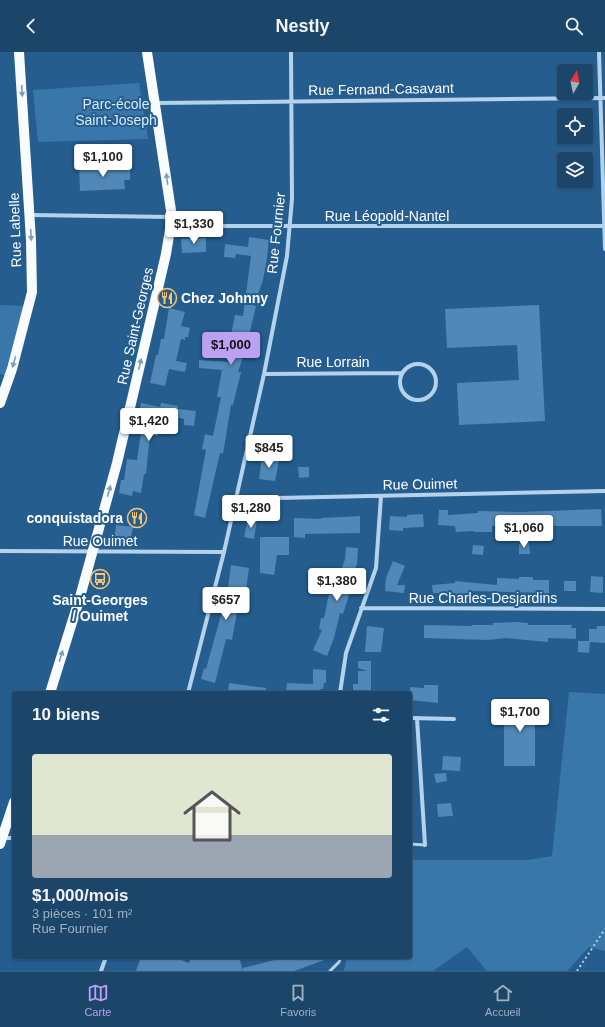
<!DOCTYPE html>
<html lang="fr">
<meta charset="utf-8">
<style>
:root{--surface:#1b466a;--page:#285072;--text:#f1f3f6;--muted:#a0b1c1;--line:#395e7e;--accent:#bca0f2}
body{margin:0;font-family:Helvetica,sans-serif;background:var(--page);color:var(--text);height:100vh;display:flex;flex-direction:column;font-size:15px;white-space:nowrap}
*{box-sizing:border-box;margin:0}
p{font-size:13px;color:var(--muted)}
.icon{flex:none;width:22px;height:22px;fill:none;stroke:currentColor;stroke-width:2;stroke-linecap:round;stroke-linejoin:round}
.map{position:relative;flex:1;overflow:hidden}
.panel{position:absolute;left:12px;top:639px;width:400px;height:268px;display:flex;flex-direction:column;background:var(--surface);border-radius:4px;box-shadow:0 1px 3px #0004,0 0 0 1px var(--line)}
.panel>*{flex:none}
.needle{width:26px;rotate:9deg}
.fabs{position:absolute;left:557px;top:12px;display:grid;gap:8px}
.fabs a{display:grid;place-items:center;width:36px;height:36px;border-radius:4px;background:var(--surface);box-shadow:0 1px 3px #0004,0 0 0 1px var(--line);font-size:20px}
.price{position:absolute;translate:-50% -34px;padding:0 9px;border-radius:4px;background:#fff;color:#222;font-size:13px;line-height:26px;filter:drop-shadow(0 1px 2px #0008)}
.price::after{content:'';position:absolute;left:50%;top:24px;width:12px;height:9px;margin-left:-6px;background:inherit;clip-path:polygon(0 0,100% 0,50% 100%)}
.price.selected{background:var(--accent);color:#111}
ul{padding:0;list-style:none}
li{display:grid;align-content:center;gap:8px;height:212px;padding:0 20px}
li span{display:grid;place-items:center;height:124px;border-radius:4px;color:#555}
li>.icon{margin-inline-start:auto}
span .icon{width:72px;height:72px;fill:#fffc;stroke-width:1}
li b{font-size:17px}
h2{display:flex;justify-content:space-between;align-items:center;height:48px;padding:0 20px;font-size:17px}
header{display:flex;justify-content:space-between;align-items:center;height:52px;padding:0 20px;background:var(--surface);font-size:18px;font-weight:700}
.tabs{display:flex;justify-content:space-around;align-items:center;height:56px;border-top:1px solid var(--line);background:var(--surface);font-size:11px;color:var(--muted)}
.tabs a{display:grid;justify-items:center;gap:2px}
.tabs .selected{color:var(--accent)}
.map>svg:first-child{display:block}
.green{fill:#3977ab}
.building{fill:#5188b7}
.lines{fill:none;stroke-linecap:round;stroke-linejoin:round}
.path{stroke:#b4d3eb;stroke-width:2;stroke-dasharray:2 3;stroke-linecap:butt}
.lane{stroke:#b4d3eb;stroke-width:3}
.street{stroke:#b4d3eb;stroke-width:4}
.primary{stroke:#f9fcff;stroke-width:10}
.oneway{fill:#799dbb}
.labels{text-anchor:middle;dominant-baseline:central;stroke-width:4;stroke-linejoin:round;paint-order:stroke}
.street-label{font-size:14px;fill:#fff;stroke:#245d8e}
.park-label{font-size:14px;fill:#d9eaf8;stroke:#245d8e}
.poi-label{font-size:14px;font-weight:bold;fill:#fff;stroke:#245d8e;text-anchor:start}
</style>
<header><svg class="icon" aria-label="back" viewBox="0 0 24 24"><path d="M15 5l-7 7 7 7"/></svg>Nestly<svg class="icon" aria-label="search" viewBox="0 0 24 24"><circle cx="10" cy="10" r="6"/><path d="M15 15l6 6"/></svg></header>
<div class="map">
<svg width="605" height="919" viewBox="0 0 605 919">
<rect width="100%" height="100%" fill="#245d8e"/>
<!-- green -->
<path class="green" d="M139,31l9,56 -110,3 -5,-52z
M0,253l27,1 -21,70 -6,-2z
M569,640l36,2v257l-16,-4 -22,24h-80l-20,-24 -34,24h-89l3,-14h63v-97h118l24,-4z"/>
<!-- building -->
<path class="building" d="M124,113v4l6,-1v12h-6l1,9 -45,2 -1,-24z
M249,185l20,3 -2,18 -4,22 -9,26h2l-9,38 -9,28h3l-8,33h-2l-8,49 -3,-1 -15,65 -11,-3 12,-65 -4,-1 3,-15 8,2 8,-39h-4l5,-27 -23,-2v-8l30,2 6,-21 -5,-1 5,-25 8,1 8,-60 -15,-2 -1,4 -11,-1 1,-13 23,3z
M206,186v14l-24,1 -1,-14z
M539,253l6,116 -86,4 -2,-42 62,-3 -2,-35 -70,3 -2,-39z
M169,256l16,4 -4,14 9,2 -2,9h-3v3l-4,-1 -5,22 11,2 -2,9 -16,-3 -4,17 -15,-3 6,-28h2l3,-16h3z
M141,351l19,4 1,-4 17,3v3l18,2 -2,15 -10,-1v-6l-19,-4v4l-4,-1 -3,18 -8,-1 -4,39h-2l-3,19 -8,-2 -1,5 -13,-3 2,-13h3l3,-21 10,1 4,-27h-5z
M262,405l17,3 -4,21 -16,-2z
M298,415h11v10l-10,1z
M601,457l1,17h-110v6h-18v-1l-18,1 -1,-6 -17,-1 1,-15h9v5l30,-2v-2l43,1z
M423,462l1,13 -21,1v3l-14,-1 1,-14 17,1v-2z
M360,464v17l-55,1v4l-11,-1v-19l27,1v-1z
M248,466l9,2 -3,19 -10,-2z
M116,473l17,2 -3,16 -16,-2z
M260,485h29v18h-12l-3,20 -14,-2z
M529,491l1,11h-11v-10z
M473,493l11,1 -1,9 -11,-1z
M346,495l12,1 -1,16 -8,24 2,1 -8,25 -3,-1 -6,25 -7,18 -14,-6 9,-20 -3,-1 2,-11h3l5,-24 -3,-1 4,-11 7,2 8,-25z
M393,509l12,5 -8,19h8l-1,8 -19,-2 1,-13z
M231,513l18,3 -3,22h-5l-9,50 -6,-1 -11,44 -14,-4 3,-11 2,1 18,-65h2z
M591,524l12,1v16l-13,-1z
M519,525h14v3h16v13l-80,-2v3l-36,-1 -1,-8 23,-2v-2l42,4v-7l22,1z
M564,529h12v10h-12z
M517,570l11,1v2h44l-1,3h5v11l-28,-1v4l-42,-4 -19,2 -63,-2v-13l48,1v-1h21v-2z
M367,574l17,2 -3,24h-16z
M597,574h8v17l-15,-1 -1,11 -11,-1v-11h11v-12h8z
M358,609h13v32h-18v-9h5v-13h9l-9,-3z
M313,617l13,1v13h-2l-1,6h-3v4h-34l1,-10 26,1z
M229,631l37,5v5h-38z
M424,633h14v18l-28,-3v-13l14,1z
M535,647v67h-31v-66z
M443,704l18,1 -1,14 -18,-1z
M446,721l1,8 -11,2 -2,-9z
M451,751l2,13 -15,1 -1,-13z
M141,905h32l16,6 2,-6h48l4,14h-107z
M281,905h49v1l-36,13h-51v-3l39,-10z"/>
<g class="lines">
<!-- path -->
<path class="path" d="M577,919l28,-42"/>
<!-- lane -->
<path class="lane" d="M410,792l15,1
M330,919l9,-9 2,-5"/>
<!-- street -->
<path class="street" d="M599,0l6,197
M156,51l449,-5
M30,163l142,2 17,9h416
M400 330a18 18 0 1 1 36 0a18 18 0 1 1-36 0Z
M264,322l138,-1
M236,447l369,-8
M0,499l224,1
M361,556l244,1
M188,641l36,-141 40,-178 23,-118 5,-57 -1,-147
M340,641l6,-40 30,-85 5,-72
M410,666l44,1
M417,666l8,127
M2,786h12
M101,919l5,-14"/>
<!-- primary -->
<path class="primary" d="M0,351l12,-34 20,-77 -1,-52 -12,-188
M50,641l30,-96 37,-134 49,-209 6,-37 -25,-165
M0,792l14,-42"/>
</g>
<!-- one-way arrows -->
<defs><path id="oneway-solid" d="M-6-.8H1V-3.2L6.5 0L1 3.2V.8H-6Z"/></defs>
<g class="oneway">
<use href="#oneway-solid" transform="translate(22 39) rotate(87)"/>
<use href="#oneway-solid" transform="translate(167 127) rotate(-97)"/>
<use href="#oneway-solid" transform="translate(31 183) rotate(87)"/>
<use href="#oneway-solid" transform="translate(14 310) rotate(106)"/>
<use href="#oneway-solid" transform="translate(140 312) rotate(-77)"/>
<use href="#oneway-solid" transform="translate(109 439) rotate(-75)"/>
<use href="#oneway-solid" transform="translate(61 604) rotate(-72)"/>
</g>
<!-- icons -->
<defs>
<g id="restaurant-ring" transform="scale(1)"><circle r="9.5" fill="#245d8e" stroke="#f5c478" stroke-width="1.5"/><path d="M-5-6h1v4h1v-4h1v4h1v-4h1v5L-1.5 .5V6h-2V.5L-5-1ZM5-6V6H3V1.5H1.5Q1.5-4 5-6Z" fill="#f5c478"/></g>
<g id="bus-ring" transform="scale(1)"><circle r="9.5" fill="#245d8e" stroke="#f5c478" stroke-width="1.5"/><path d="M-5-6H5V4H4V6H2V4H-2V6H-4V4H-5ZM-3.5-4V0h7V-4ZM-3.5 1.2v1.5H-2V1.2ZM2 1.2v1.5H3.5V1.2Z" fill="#f5c478"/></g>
</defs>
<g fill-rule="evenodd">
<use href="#restaurant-ring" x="167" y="246"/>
<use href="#restaurant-ring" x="137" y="466"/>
<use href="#bus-ring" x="100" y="527"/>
</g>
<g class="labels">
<!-- street labels -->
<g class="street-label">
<text transform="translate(381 37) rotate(-1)">Rue Fernand-Casavant</text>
<text x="387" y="164">Rue Léopold-Nantel</text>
<text transform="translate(15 178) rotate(-92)">Rue Labelle</text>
<text transform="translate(276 181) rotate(-84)">Rue Fournier</text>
<text transform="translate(135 274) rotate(-77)">Rue Saint-Georges</text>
<text x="333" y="310">Rue Lorrain</text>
<text transform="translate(420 432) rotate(-1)">Rue Ouimet</text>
<text x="100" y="489">Rue Ouimet</text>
<text x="483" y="546">Rue Charles-Desjardins</text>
</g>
<!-- park labels -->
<g class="park-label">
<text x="116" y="52">Parc-école<tspan x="116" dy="16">Saint-Joseph</tspan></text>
</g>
<!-- poi labels -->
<g class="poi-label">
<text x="181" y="246">Chez Johnny</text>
<text x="123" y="466" text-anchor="end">conquistadora</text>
<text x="100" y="548" text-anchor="middle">Saint-Georges<tspan x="100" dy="16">/ Ouimet</tspan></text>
</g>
</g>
</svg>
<div class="fabs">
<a><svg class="needle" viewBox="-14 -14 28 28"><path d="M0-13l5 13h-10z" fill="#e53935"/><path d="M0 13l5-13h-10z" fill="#a0b1c1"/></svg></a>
<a><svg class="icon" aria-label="locate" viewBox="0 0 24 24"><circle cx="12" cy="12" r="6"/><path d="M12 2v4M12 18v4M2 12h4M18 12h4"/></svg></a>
<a><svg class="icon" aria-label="layers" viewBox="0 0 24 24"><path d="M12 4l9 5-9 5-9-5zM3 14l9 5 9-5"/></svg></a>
</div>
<b class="price" style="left:103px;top:126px">$1,100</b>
<b class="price" style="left:194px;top:193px">$1,330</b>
<b class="price selected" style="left:231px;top:314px">$1,000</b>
<b class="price" style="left:149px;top:390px">$1,420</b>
<b class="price" style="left:269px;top:417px">$845</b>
<b class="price" style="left:251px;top:477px">$1,280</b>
<b class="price" style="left:524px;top:497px">$1,060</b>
<b class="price" style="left:337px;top:550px">$1,380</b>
<b class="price" style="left:226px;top:569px">$657</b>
<b class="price" style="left:520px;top:681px">$1,700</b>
<section class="panel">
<h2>10 biens<svg class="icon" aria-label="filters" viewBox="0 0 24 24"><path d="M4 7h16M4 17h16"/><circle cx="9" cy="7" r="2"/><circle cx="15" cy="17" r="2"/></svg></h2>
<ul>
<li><span style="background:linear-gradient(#dfe7d0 65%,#9aa5b1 0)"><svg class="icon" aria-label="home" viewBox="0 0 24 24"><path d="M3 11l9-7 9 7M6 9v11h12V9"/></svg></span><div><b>$1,000/mois</b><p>3 pièces · 101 m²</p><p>Rue Fournier</p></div></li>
</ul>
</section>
</div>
<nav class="tabs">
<a class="selected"><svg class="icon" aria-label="map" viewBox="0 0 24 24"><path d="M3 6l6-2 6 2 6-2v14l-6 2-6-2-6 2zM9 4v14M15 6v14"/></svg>Carte</a>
<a><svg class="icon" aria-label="saved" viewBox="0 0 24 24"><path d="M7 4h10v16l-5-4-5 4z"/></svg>Favoris</a>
<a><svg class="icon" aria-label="home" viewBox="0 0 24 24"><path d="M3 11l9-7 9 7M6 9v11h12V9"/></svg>Accueil</a>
</nav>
